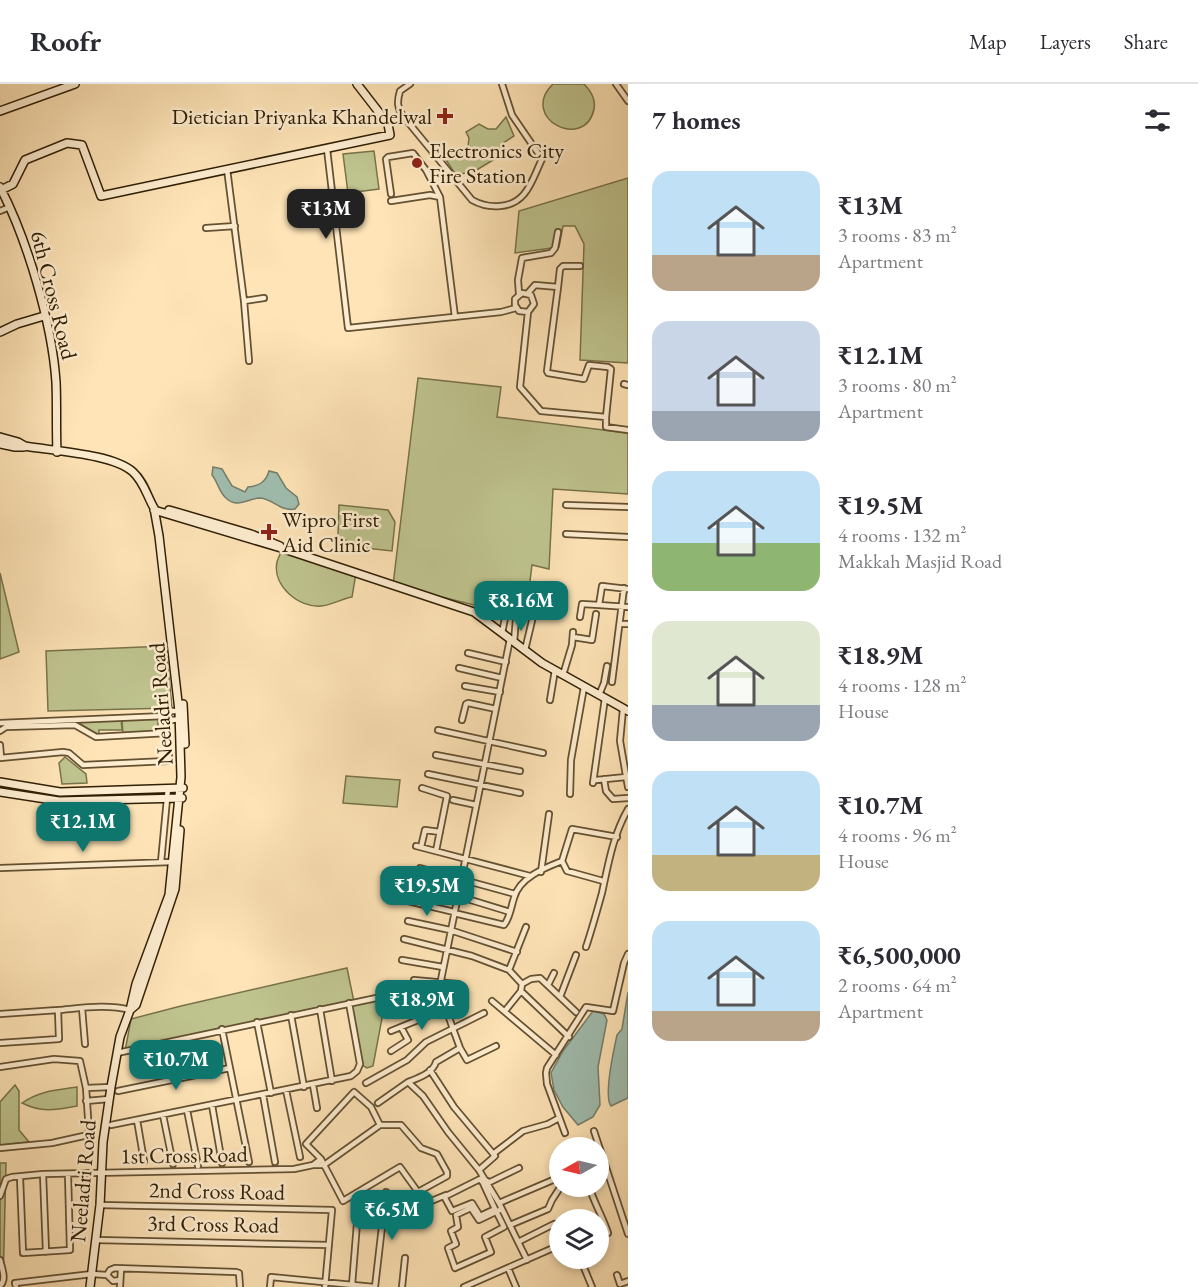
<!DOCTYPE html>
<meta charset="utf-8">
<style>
:root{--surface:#fff;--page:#f7f7f7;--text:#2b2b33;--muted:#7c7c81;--line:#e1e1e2;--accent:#0f766e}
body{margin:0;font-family:"EB Garamond",serif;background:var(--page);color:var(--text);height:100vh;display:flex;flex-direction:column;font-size:22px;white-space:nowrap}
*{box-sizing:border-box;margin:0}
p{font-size:20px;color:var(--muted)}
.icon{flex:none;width:33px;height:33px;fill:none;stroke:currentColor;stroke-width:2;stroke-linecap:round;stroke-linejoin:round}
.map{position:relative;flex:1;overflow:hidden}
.panel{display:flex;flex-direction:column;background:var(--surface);width:570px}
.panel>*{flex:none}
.needle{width:39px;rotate:262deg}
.buttons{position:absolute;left:549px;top:1053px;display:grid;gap:12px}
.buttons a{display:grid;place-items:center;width:60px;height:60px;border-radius:50%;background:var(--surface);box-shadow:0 3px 9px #0003;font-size:30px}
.price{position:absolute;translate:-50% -51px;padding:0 14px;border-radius:12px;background:var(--accent);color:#fff;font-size:20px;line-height:39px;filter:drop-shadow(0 2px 3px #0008)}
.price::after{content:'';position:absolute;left:50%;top:36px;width:18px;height:14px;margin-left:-9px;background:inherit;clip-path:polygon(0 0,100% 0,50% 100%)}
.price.current{background:#222;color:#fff}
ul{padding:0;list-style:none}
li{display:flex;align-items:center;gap:18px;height:150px;padding:0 24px}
li span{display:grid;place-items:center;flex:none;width:168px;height:120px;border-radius:18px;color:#555}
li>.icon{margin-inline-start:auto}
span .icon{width:72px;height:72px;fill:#fffc;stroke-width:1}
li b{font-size:26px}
h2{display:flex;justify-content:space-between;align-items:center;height:72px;padding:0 24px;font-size:26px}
header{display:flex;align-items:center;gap:36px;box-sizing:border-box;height:84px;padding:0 30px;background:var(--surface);border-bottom:2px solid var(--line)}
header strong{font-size:28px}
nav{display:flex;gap:33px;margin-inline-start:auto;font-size:21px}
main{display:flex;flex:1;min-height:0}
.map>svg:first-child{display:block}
.green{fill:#bfc48f;stroke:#78724a;stroke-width:1.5}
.water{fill:#a0beb0;stroke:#747f6c;stroke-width:1.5}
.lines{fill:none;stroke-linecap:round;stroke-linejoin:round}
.street-casing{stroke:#645132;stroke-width:8}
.secondary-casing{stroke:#312005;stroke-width:10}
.street{stroke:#feedd0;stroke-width:4.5}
.secondary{stroke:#feedd0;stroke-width:7}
.poi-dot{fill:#8f2418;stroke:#feedd0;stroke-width:2}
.labels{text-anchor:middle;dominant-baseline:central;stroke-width:5;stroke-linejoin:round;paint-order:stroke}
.poi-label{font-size:22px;fill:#312005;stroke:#feedd0;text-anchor:start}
.street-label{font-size:22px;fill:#312005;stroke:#feedd0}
</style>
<header>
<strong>Roofr</strong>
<nav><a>Map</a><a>Layers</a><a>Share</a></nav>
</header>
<main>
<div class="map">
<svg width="628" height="1203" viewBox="0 0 628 1203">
<rect width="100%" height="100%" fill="#fee4b7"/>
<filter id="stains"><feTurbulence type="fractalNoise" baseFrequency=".00333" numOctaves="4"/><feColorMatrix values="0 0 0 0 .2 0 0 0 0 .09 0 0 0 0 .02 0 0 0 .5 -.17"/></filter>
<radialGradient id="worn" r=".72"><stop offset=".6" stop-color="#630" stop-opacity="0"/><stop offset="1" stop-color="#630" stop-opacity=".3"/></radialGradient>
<!-- green -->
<path class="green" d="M553,0h31c7,7 12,15 10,25 -9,43 -76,9 -41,-25z
M506,33l8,19 -11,7v11l-28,17 -19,4 -10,-15 22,-14 1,-8 -3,-6 13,-8 9,5h8z
M374,67l5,38 -31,4 -5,-39z
M628,94v185l-48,-3 4,-116 -9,-18h-12l-4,21 -44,6 4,-42z
M418,294l83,9 -4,30 131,16v61l-75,-5 -4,80 -17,-4 -4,32 -40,-8 -10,17 -85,-21z
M339,421l49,5 7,12 -3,29 -27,-3 -27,-11z
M282,465l74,24 -4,24c-11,2 -20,8 -31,9 -22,2 -49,-20 -44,-44 1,-4 4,-9 5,-13z
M0,489l19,79 -19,7z
M166,562l6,62 -124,3 -2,-60z
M158,633v15l-35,2 -1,-15z
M121,635l1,11h-23v5l-24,-14z
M65,673l21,17 1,9 -25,1 -3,-21z
M346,692l54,4 -3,27 -54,-4z
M347,884l7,34 32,-5 -13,69 -6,2 -7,-4 -11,-60 -224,47 6,-32 50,-13z
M15,1001l4,6v39l10,12 -29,3v-43z
M77,1003v19c-22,4 -35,7 -55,-3 17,-12 34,-13 55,-16z
M0,1079h6l-3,124h-3z"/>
<!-- water -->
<path class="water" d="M213,383l9,2 10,17 13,6 3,-5c11,-1 18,-5 21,-16l8,2 9,15 11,9 2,7 -4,5c-15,3 -22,-11 -36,-11 -11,1 -22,10 -32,1 -8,-6 -9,-17 -15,-24z
M628,908v106l-17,8c-8,-10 3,-57 6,-71l5,-6z
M593,927l11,3 3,6 -9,47 2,38 -7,12 -15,8 -15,-18 -9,-17 -3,-17 12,-22z"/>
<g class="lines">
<!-- street casing -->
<g class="street-casing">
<path id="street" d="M410,0l-10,7c-3,10 -3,17 3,25l69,84c9,5 18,7 28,6 27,-2 32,-26 42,-47l-30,-44 -10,-31
M616,0l12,17
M327,65l21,179 153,-16 15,-4
M227,85l17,132 5,60
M391,110l-5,-35 2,-2 25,-4 13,17 14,27
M391,117l39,-6 10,2 15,120
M0,127l10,-4
M206,144l29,-2
M558,203l2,-18 3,-3h17
M528,209l7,-8 23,2 -11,84 1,2 36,6 5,-14 19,2 3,2 -5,48
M519,210l-1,-14 4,-22 29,-5 4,-5 3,-16
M244,217l20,-3
M528,228l-9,-1 -4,-6v-6l7,-6 9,2 3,9 -6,8 -8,75 21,24 65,6v10l22,3
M624,300l4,1
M566,421l62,2
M566,450l62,3
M599,521l29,2
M580,533l2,-13 17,1 3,-19 26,3
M623,540h5
M502,549l7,-35
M573,553l19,3 4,-26
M510,555l-69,341c1,24 11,45 19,68l-24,14c-3,11 -18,16 -28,20l15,14 25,36 31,38 20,33 28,57
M514,558l2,-23
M525,566l10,-42 4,-2 14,4
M468,569l38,9
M459,584l43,10
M563,591l9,-30 1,-13
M612,598l12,-94
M465,602l35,6
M599,611l5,-12 3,-17
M550,616l5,-30
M623,625l-3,32 8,46
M165,632l7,4 10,-1
M462,636l4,-16 2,-1 28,6
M0,639l165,-7 6,-5h11
M438,646l105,23
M0,647l6,-4 69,-2 21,12 71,-4
M0,661l1,13
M436,671l84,16
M0,674l63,-6 6,1 14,12 84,-4 2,-3 -4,-42
M428,690l92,19
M604,695l2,12 7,8 15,-1
M596,696l30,-3
M593,699l12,-85
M422,704l25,8 -11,55
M570,710l1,-34 13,-73
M453,716l23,5
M416,762l114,30
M421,763l4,-17 15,2
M562,777l5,10 36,10
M161,778l7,-74
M0,784l172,-6
M420,784l95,26
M541,788l8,-58
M409,801l29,5 72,22
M404,816l50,12
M454,829l50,12c6,-7 7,-18 10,-27 5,-20 30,-30 48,-37l10,-32 45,8
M408,837l42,9 67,22
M404,855l68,17 37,14 13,14 -1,7 -16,20
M586,863c6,-18 11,-36 16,-54 6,-28 11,-58 26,-84
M402,876l41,7
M509,886l17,-43
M414,896l44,4
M522,900l9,-5 9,-1 36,34
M548,901l6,-12
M521,907l48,46
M560,913l16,-42
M492,917l64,54
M395,921l48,-7
M82,924l3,36
M320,925l12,72
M0,930l58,-4
M291,931l13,72
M257,938l14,71
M222,945l27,133
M391,947l54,-22
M0,959l59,-4 -1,-29c24,-2 49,-6 72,0
M460,964l7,12 29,-14
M391,967l17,-11 -7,-13
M117,969l264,-56
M0,983l54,-8 26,2 6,27 3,44 -1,3 -36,8 -52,5
M430,986l24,37 41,49 -16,14
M366,999l41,-23 19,-18 58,-29
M313,1001l4,23
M86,1004l25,-1
M286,1006l14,67
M118,1007l112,-23
M354,1008l17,15 9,18h21l20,23 16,6 10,18v4l-29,16 -18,-25 -57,34 -22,-42 -15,-15z
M263,1011l12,67
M86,1017l23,-2
M378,1019l30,-21
M212,1021l10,58
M187,1026l11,56
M163,1031l10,49
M137,1036l7,41
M111,1041l240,-49 6,-5 3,-7 -11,-61
M594,1047l34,103
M565,1049l-18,-49 -1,-11 1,-5 39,-61 27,4 11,-48 4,-9
M493,1070l30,-23 25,-7 11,-6
M321,1075l-8,6h11l56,-40
M43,1090l3,78
M20,1093l3,76 47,-3 -2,-76
M483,1099l12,26 -2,1 -13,6 -8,-13 -20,8 -7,-13 1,-2 34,-17 3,4 4,-2
M488,1099l31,-15
M589,1102c5,17 14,31 19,47l-10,2
M0,1112l6,-17 6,-2 31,-3 251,-5 19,-4
M499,1119l61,-26
M424,1120l22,-9
M100,1121l232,5 -7,77
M496,1127l8,16 -19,10 6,15 -36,16 -7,-20 8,-4 -5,-13 7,-4 -2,-12 15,-7 8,12 23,-11
M510,1141l38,-16 4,-9 9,-14
M96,1156l233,5
M518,1158l36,-18
M580,1174l12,29
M0,1176c2,9 7,19 0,26
M508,1184l8,19
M107,1191l3,-5 5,-2 121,4 3,1 1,14
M617,1191l3,9 8,-3
M352,1201l6,-74
M16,1203l-1,-4 77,-9 15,1 6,6 7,-1
M120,1203l1,-18
M270,1203l1,-10 103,10
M375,1203l11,-95
M402,1203l3,-29
M464,1203l96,-42"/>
</g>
<!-- secondary casing -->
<g class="secondary-casing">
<path id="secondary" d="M0,27l75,-27
M0,103c27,52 52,136 56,195 1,23 0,47 1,70
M1,106l12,-6 12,-24 42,-17 15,2 19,51 289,-61 -2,-11 -31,-40
M0,248l17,-8 27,-8
M0,353l18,5 7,4c28,5 88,8 108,26 11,10 14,24 21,36l5,28 20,175 2,66 -12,118 -33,89 -6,26 -10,27 -9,50 -8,55 -3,63 -10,82
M0,360l15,3h9
M154,426l127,38 193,64 68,51 86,48
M169,426l82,24 29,12
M183,620l2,40
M0,698l60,10 123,-4
M0,708l59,9 123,-3
M130,926l6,-5 39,-116 5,-59"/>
</g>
<!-- street -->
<use href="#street" class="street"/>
<!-- secondary -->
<use href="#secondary" class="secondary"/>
</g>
<!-- markers -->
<g class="poi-dot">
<path d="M442 23h6v6h6v6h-6v6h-6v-6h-6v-6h6z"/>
<circle cx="417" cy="79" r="6"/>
<path d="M266 439h6v6h6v6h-6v6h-6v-6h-6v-6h6z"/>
</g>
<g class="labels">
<!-- poi labels -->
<g class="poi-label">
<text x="432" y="32" text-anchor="end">Dietician Priyanka Khandelwal</text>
<text x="429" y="66">Electronics City<tspan x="429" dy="25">Fire Station</tspan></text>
<text x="282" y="435">Wipro First<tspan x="282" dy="25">Aid Clinic</tspan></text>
</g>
<!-- street labels -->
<g class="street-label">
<text transform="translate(54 211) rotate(76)">6th Cross Road</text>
<text transform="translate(161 620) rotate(-94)">Neeladri Road</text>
<text transform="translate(184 1071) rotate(-1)">1st Cross Road</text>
<text transform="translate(83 1097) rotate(-85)">Neeladri Road</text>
<text transform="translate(217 1107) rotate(1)">2nd Cross Road</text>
<text transform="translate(213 1140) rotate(1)">3rd Cross Road</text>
</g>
</g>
<rect width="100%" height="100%" filter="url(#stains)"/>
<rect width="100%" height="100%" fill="url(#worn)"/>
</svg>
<div class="buttons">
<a><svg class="needle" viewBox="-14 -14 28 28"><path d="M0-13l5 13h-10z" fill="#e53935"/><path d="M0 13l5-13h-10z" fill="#7c7c81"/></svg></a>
<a><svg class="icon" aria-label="layers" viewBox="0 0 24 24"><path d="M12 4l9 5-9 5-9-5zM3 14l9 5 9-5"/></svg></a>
</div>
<b class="price current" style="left:326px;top:156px">₹13M</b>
<b class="price" style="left:521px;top:548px">₹8.16M</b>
<b class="price" style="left:83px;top:769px">₹12.1M</b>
<b class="price" style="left:427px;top:833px">₹19.5M</b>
<b class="price" style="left:422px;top:947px">₹18.9M</b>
<b class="price" style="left:176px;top:1007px">₹10.7M</b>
<b class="price" style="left:392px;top:1157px">₹6.5M</b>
</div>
<section class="panel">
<h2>7 homes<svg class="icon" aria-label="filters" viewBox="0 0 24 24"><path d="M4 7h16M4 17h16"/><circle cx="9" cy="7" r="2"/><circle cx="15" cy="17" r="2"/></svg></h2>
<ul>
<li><span style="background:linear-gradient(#bfe0f5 70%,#b9a48a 0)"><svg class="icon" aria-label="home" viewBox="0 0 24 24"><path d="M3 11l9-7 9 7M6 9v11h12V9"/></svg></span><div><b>₹13M</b><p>3 rooms · 83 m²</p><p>Apartment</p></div></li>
<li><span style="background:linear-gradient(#c9d6e8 75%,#9aa5b1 0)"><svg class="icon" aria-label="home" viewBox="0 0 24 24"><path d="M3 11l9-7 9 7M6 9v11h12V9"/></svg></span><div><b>₹12.1M</b><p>3 rooms · 80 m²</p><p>Apartment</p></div></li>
<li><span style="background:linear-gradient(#bfe0f5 60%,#8fb573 0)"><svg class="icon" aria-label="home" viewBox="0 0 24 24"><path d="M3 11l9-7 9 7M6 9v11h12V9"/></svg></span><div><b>₹19.5M</b><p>4 rooms · 132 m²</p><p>Makkah Masjid Road</p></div></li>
<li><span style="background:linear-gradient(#dfe7d0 70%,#9aa5b1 0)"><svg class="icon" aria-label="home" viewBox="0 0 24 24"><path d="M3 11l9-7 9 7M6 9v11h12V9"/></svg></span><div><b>₹18.9M</b><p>4 rooms · 128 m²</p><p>House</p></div></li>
<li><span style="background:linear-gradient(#bfe0f5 70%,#c2b280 0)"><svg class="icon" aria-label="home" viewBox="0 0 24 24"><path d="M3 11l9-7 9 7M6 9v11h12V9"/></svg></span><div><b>₹10.7M</b><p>4 rooms · 96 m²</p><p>House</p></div></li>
<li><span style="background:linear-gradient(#bfe0f5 75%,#b9a48a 0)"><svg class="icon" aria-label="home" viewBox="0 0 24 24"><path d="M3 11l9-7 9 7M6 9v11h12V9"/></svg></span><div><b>₹6,500,000</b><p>2 rooms · 64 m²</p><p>Apartment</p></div></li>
</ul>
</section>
</main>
